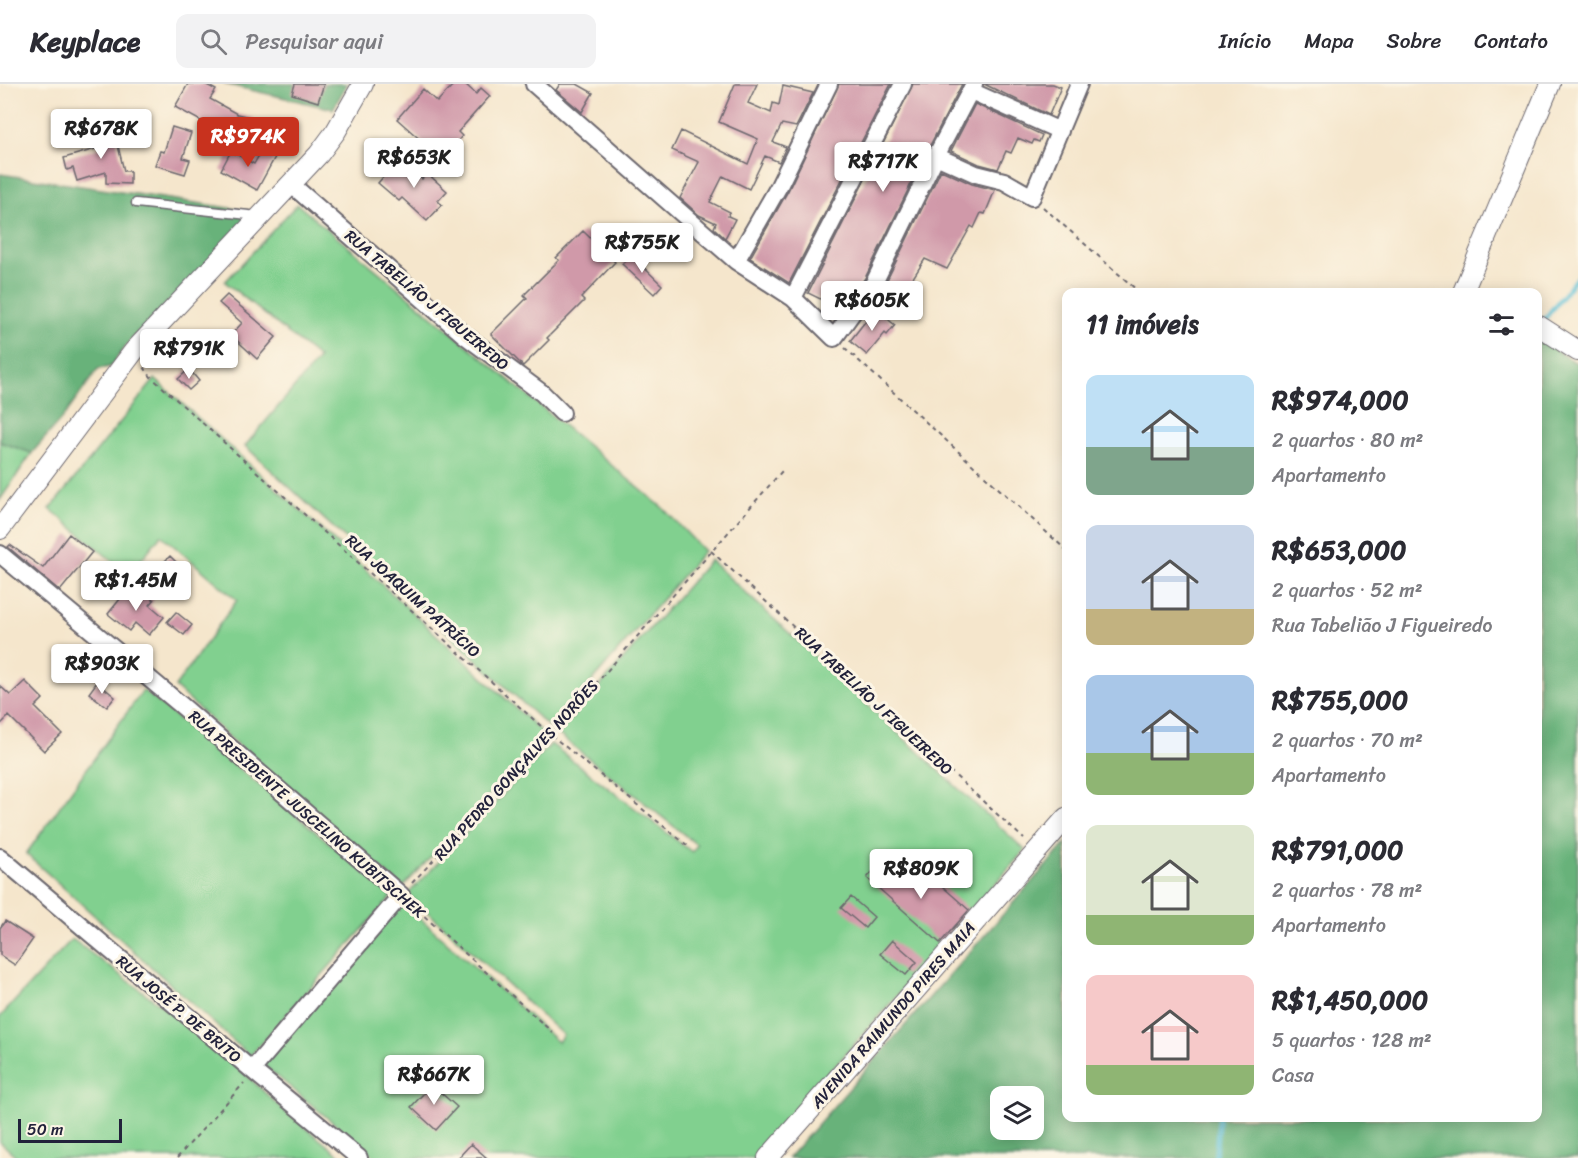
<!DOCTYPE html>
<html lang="pt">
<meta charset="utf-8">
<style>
:root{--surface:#fff;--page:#f2f2f3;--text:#2b2b33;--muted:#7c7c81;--line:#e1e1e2;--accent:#c8321e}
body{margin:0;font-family:Sriracha,sans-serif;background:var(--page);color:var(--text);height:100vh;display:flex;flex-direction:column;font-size:22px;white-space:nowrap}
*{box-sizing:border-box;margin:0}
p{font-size:20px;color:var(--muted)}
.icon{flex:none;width:33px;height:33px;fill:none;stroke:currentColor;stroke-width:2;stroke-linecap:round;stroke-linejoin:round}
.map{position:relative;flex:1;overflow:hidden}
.side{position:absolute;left:1062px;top:204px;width:480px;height:834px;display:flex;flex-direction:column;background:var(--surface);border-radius:12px;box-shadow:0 3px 15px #0003}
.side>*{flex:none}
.fabs{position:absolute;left:990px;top:1002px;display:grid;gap:12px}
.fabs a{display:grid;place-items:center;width:54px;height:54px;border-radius:12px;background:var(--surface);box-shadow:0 3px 15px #0003;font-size:30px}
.scale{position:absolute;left:18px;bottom:15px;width:104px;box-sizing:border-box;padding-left:6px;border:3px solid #22223b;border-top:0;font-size:16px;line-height:21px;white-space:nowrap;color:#22223b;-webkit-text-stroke:4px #fcf5e5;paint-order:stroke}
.price{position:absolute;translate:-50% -51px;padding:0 14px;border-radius:6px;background:#fff;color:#222;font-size:20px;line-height:39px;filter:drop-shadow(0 2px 3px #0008)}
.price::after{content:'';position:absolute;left:50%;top:36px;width:18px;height:14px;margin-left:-9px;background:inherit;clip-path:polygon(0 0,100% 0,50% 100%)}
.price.selected{background:var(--accent);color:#fff}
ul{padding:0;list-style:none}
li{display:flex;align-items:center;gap:18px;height:150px;padding:0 24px}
li span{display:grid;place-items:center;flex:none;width:168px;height:120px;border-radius:12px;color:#555}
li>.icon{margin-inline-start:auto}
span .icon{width:72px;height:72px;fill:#fffc;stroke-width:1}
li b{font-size:26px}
h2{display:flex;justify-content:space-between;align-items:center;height:72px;padding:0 24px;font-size:26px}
header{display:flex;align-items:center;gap:36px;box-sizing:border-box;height:84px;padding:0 30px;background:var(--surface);border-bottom:2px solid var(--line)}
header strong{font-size:28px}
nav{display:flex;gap:33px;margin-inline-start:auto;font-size:21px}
.search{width:420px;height:54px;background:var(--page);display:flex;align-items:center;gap:15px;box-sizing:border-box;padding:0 21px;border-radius:12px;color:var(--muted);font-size:22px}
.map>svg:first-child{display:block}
.green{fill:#81d08f;stroke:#527965;stroke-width:1.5}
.forest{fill:#68b27a;stroke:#456a5a;stroke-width:1.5;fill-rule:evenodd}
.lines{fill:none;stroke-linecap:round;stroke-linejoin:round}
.stream{stroke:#59bfd6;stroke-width:4.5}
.building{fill:#d099a9}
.service-casing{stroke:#6c676e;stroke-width:11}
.minor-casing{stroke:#6c676e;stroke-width:20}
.tertiary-casing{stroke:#6c676e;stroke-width:22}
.path{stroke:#6c676e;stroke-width:2;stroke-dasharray:4.5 4.5;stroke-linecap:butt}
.service{stroke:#fff;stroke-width:8}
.minor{stroke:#fff;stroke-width:16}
.tertiary{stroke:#fff;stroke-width:20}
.labels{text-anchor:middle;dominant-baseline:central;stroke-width:6;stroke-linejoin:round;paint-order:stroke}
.street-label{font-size:16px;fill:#22223b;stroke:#fcf5e5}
</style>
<header>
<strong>Keyplace</strong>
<div class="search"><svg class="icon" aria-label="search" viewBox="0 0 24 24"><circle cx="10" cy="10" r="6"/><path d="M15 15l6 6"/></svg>Pesquisar aqui</div>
<nav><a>Início</a><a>Mapa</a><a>Sobre</a><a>Contato</a></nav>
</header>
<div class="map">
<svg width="1578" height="1074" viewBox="0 0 1578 1074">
<rect width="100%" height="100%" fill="#fcf5e5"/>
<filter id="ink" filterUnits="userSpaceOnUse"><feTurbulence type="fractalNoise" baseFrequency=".0167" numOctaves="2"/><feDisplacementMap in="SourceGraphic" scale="12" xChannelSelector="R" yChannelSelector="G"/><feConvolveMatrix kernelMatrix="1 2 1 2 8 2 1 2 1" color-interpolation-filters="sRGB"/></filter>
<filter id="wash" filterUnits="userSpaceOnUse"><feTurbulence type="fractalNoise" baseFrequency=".008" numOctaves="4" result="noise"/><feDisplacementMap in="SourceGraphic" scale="24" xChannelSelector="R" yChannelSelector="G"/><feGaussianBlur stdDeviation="1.35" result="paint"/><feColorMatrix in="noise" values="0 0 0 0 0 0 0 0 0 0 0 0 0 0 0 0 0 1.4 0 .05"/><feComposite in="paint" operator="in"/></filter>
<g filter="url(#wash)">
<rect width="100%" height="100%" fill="#f5e6cc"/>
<!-- green -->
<path class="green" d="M297,120l366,304 41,43 -153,178 -306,-283 74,-88 -94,-76z
M155,295l209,189 181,167 -142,152 -85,-68 -143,-132 62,-87 -76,-65 -32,40 -79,-66z
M0,358l32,11 -32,47z
M710,476l315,290 -271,308h-378l-115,-95 140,-162 157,141 5,-7 -155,-141 143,-150 141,108 5,-7 -139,-111z
M143,606l250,205 -143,161 -224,-202z
M72,855l143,106 65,62 63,51h-325l-18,-16v-125z"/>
<!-- forest -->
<path class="forest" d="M224,0h123l-14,25z
M0,90l257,38 -127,129 -20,26 -12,2 -33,46 -33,38 -32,-11z
M1538,255l40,25v794h-790l278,-315v275h472zM1034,1012v34h-34v-34z"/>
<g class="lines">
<!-- stream -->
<path class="stream" d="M1543,237l35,-45
M1215,1074l4,-40"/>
</g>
<g id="blocks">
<!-- building -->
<path class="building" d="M188,0h17l11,6 -6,9 27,15 17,4 -3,16 -41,-8 -35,-19z
M295,0h29l-6,18 -26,-8z
M454,0h11l11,10 5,-6 9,8 -32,36 4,4 -20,23 -45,-40 26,-30 14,13z
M560,0h17l16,9 -11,19 -26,-22z
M735,0h22l-9,19 23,10 2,-10 6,2 4,-19 30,7 -17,34 -14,-3 -9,18 13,5 -7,15 -14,-6 -16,33 -26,-13 -13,26 20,10 -2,4 7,3 -10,19 -11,-10 2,-5 -17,-8 -19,-17 19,-36 -27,-12 9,-19 67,33 10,-25 -39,-17z
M839,0h52l-102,199 -39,-25 38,-67z
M913,0h49l-35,67 -62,127 -26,35 -8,-4 2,-4 -25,-12z
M984,0h69l8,3 -12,28z
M975,20l67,31 -3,7 -5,-2 -2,4 -14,-6 -7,15 -5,-2 -8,18 -19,-5 -28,-13z
M108,39l2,7 4,-1 10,42h6v13l-24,-1v-11l-29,9 -4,-13 -6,2 -3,-12 35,-10 -1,-5 2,-1 -4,-16z
M172,43l19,6 -8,25 7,2 -5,14 -30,-9 5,-14 4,1z
M262,66l13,7 -18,33 -36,-20 10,-19 23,13z
M399,75l23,20 5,-6 20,18 -9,10 4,4 -15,16 -25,-23 -3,3 -21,-18z
M941,86l31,14 23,6 -10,24 -4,-1 -7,15 -3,-2 -24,43 -22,-10 -14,22 4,3 -7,10 -3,-3 -5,7 -9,-6 -6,9 -8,-5 6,-8z
M583,147l32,31 -34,36 3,3 -37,37 2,2 -26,26 -32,-32 36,-36 -3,-3 35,-35 -3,-2z
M631,171l31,30 -8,9 -32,-30z
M227,211l49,42 -19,22 -26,-24 11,-12 -23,-20z
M875,225l20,16 -8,10 -2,-2 -18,22 -17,-14z
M189,285l10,12 -10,9 -11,-11z
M69,450l23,18 -32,39 -52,-44 2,-2 33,23z
M170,472l15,15 -7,7 -16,-14z
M129,504l9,7 4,-5 12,10 -4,5 14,12 -15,18 -14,-12 -6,8 -21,-17z
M176,528l16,13 -8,10 -17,-13z
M25,597l18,18 -8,8 27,27 -18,17 -35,-35 -9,9v-39l10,9z
M97,598l18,15 -8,10 -18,-14z
M891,780l16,13 11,-12 51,45 -29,33 -73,-65 8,-9 7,5z
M851,813l23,20 -9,11 -24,-20z
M5,837l28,18 -18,26 -15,-10v-27z
M892,856l25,22 -11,13 -26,-21z
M436,996l8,7 -4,5 17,15 -21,23 -25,-23z
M471,1060l16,14h-29z"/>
</g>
</g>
<g filter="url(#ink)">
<use href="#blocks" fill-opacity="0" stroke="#6c676e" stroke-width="1.5"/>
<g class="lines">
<!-- service casing -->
<g class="service-casing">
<path id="service" d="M136,119l122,13"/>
</g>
<!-- minor casing -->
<g class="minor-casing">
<path id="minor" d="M534,0l202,177 57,37 41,40 40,-55 62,-127 38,-72
M971,7l89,40
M936,72l40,18 28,7 28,16 47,-113
M292,101l171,149 79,59 20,20
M736,177l43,-75 50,-102
M793,214l110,-214
M0,470l181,151 220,190 -149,175
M0,773l252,213 107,88"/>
</g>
<!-- tertiary casing -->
<g class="tertiary-casing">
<path id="tertiary" d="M1463,208l87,-208
M1539,242l39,25
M0,445l134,-178 185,-197 17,-23 27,-47
M768,1074l298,-340"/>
</g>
<!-- path -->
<path class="path" d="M1043,123l96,85
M845,264l221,202
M144,283l7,10 400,358 137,111
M711,467l313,288
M412,799l139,-148 231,-264
M411,820l142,129
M177,1074l67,-75"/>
<!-- service -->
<use href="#service" class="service"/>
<!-- minor -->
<use href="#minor" class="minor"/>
<!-- tertiary -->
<use href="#tertiary" class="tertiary"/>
</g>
</g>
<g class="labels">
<!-- street labels -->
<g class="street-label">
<text transform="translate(427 216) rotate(40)">RUA TABELIÃO J FIGUEIREDO</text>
<text transform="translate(413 512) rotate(42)">RUA JOAQUIM PATRÍCIO</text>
<text transform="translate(874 617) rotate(43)">RUA TABELIÃO J FIGUEIREDO</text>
<text transform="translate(516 686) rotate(-48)">RUA PEDRO GONÇALVES NORÕES</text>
<text transform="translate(307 730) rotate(41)">RUA PRESIDENTE JUSCELINO KUBITSCHEK</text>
<text transform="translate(179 925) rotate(40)">RUA JOSÉ P. DE BRITO</text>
<text transform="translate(893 931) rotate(-49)">AVENIDA RAIMUNDO PIRES MAIA</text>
</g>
</g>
</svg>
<div class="fabs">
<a><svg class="icon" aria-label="layers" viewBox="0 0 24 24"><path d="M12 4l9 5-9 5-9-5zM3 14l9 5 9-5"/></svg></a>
</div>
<div class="scale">50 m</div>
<b class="price" style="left:101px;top:76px">R$678K</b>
<b class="price selected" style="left:248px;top:84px">R$974K</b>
<b class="price" style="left:414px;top:105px">R$653K</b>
<b class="price" style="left:883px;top:109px">R$717K</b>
<b class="price" style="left:642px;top:190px">R$755K</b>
<b class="price" style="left:872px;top:248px">R$605K</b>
<b class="price" style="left:189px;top:296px">R$791K</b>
<b class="price" style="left:136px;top:528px">R$1.45M</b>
<b class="price" style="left:102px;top:611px">R$903K</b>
<b class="price" style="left:921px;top:816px">R$809K</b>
<b class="price" style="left:434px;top:1022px">R$667K</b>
<section class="side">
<h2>11 imóveis<svg class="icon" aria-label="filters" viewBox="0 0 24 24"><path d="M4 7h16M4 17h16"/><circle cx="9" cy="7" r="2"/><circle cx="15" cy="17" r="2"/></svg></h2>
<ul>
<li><span style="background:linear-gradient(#bfe0f5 60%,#7fa58c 0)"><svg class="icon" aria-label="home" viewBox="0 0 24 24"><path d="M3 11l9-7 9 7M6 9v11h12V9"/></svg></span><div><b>R$974,000</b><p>2 quartos · 80 m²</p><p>Apartamento</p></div></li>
<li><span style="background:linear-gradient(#c9d6e8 70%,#c2b280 0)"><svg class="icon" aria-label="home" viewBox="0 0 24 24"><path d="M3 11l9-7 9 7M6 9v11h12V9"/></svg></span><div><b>R$653,000</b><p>2 quartos · 52 m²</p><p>Rua Tabelião J Figueiredo</p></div></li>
<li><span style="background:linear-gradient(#a9c7e8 65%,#8fb573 0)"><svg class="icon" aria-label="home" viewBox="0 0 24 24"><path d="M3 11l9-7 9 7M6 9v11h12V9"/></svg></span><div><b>R$755,000</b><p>2 quartos · 70 m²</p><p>Apartamento</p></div></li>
<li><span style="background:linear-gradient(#dfe7d0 75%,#8fb573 0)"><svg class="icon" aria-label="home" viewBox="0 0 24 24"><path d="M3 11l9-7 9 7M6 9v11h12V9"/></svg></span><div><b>R$791,000</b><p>2 quartos · 78 m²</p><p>Apartamento</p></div></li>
<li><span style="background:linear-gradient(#f6c9c9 75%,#8fb573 0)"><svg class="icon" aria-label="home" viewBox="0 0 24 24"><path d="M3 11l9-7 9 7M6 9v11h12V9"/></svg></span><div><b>R$1,450,000</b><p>5 quartos · 128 m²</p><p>Casa</p></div></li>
</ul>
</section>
</div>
